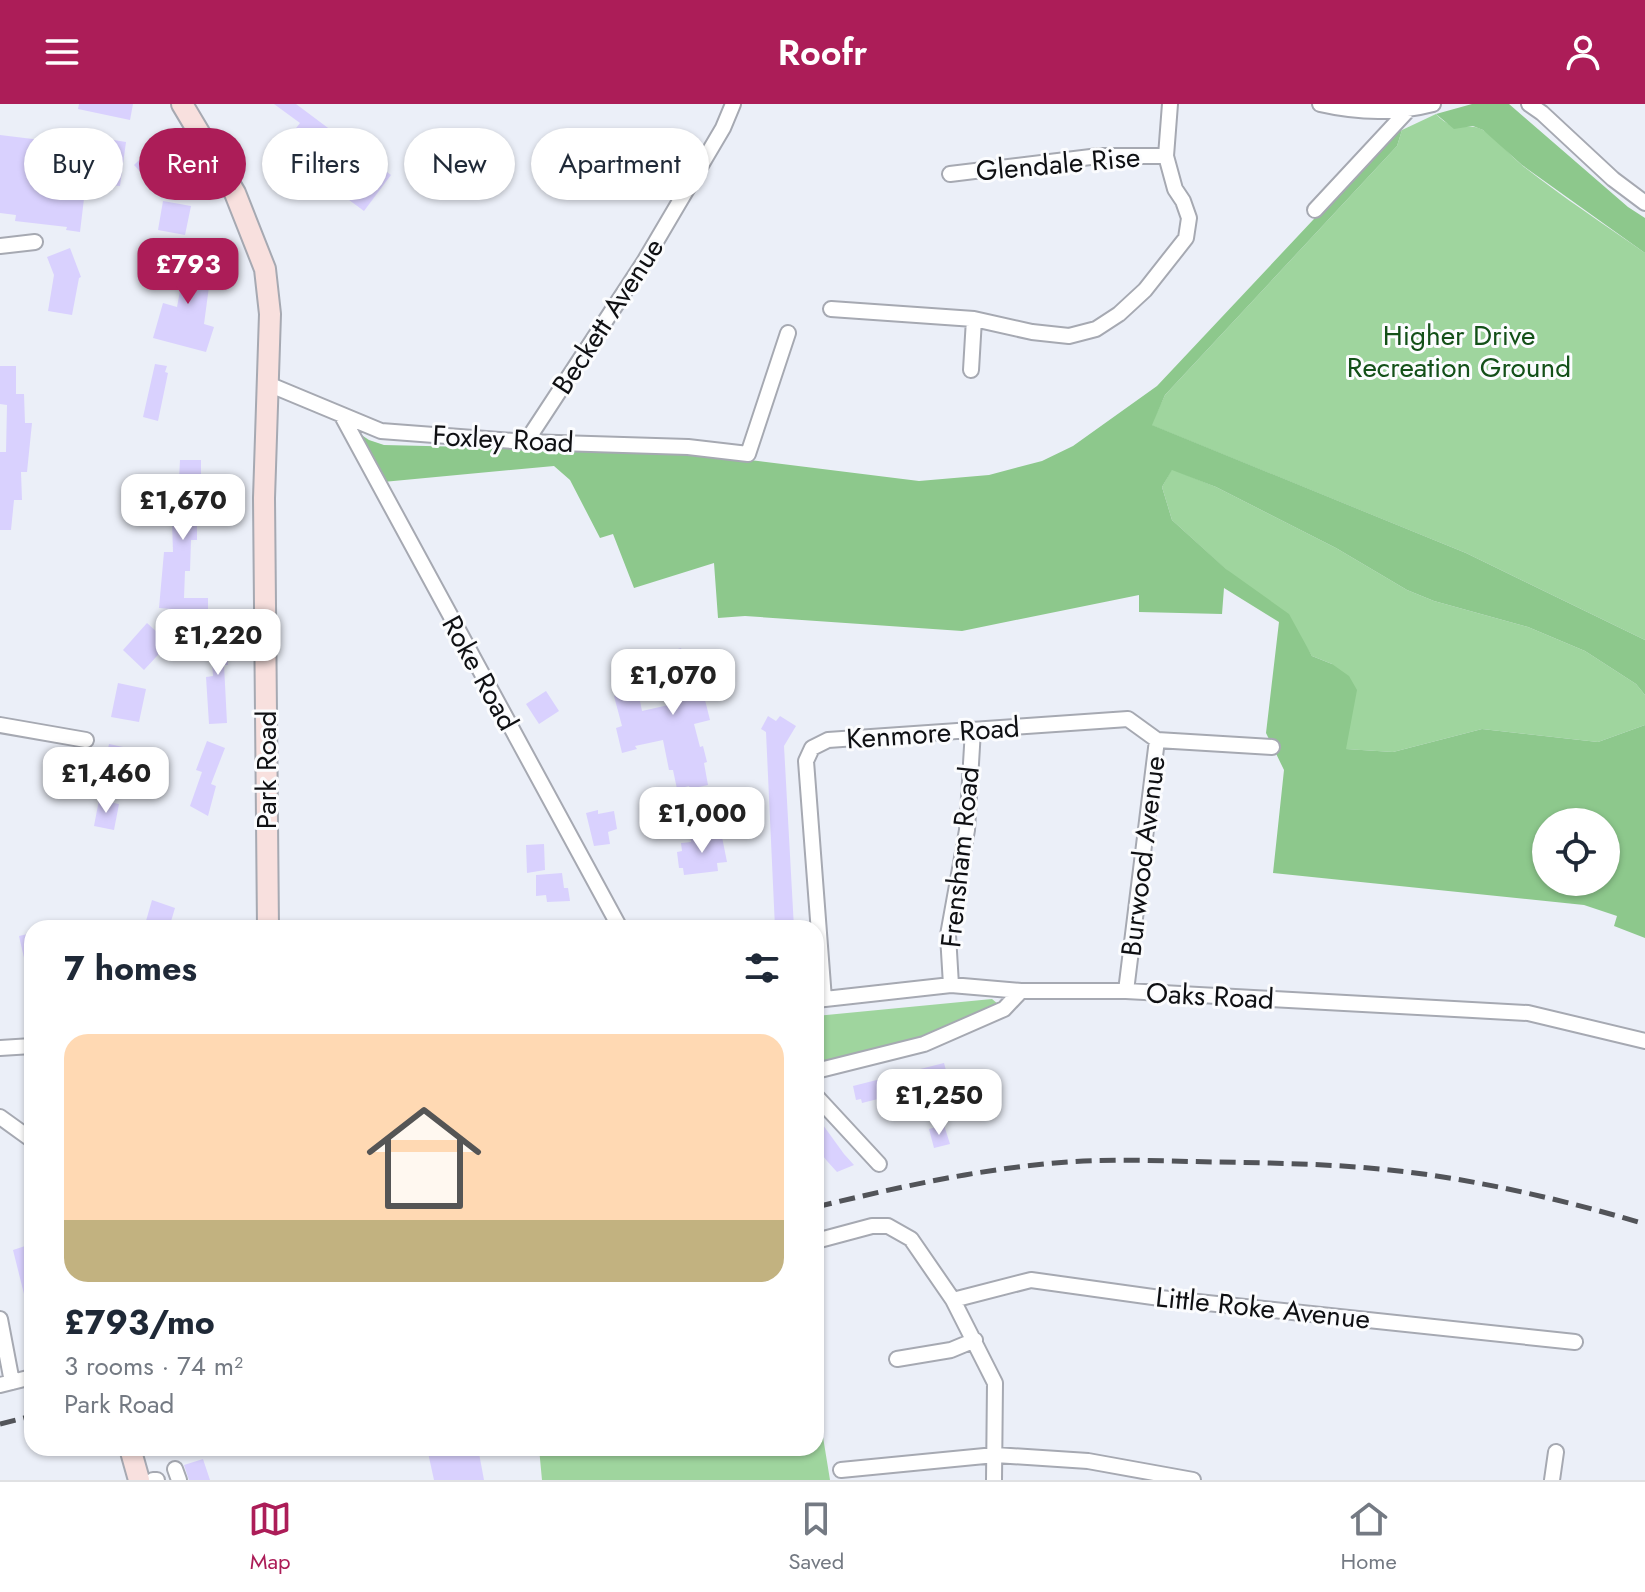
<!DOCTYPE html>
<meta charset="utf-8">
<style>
:root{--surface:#fff;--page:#f6f6f7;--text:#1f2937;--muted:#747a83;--line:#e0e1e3;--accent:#ac1d58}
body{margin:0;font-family:Jost,sans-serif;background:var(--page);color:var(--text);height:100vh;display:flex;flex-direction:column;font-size:30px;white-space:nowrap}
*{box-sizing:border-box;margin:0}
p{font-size:26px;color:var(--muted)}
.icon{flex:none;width:44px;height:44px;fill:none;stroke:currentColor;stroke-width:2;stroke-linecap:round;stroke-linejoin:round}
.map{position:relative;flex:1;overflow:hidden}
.details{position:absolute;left:24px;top:816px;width:800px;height:536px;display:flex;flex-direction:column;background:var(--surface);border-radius:24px;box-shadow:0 2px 6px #0004}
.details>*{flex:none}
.hud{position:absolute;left:24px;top:24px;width:800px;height:72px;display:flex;gap:16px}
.tools{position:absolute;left:1532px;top:704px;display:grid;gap:16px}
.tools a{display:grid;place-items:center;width:88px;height:88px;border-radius:50%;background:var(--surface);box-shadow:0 2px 6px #0004;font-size:40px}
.price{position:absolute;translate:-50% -68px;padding:0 18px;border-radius:16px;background:#fff;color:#222;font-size:26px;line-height:52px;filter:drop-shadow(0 2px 4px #0008)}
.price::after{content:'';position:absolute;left:50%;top:48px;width:24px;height:18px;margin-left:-12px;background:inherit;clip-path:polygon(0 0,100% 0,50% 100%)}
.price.on{background:var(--accent);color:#fff}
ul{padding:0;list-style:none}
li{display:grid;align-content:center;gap:16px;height:424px;padding:0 40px}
li span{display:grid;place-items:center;height:248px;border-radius:24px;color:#555}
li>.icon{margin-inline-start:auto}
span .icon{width:144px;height:144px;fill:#fffc;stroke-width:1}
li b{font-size:34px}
h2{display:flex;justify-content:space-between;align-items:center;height:96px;padding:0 40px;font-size:34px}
.chip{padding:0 28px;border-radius:36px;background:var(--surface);box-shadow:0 2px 6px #0004;font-size:28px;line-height:72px}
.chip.on{background:var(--accent);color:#fff}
header{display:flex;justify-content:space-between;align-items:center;height:104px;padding:0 40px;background:var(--accent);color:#fff;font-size:36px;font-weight:600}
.dock{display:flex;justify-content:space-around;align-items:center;height:112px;border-top:2px solid var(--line);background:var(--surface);font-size:22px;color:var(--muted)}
.dock a{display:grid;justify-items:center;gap:4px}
.dock .on{color:var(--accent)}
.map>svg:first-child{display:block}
.green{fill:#9fd59e}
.forest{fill:#8dc88c;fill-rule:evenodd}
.building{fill:#d9d1fe}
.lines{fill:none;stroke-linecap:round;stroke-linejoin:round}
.street-casing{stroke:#a6a9b2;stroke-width:18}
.secondary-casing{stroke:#a6a9b2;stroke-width:24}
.street{stroke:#fff;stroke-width:14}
.secondary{stroke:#f8e0de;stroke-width:20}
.rail{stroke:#525459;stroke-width:5;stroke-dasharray:16 8;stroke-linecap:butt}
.labels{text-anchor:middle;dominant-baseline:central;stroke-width:6;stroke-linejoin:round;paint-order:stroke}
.street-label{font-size:28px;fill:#0f1013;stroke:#fbfcfe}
.park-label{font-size:28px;fill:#135018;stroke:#fbfcfe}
</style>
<header><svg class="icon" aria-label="menu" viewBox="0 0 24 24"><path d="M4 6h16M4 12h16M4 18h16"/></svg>Roofr<svg class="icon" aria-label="person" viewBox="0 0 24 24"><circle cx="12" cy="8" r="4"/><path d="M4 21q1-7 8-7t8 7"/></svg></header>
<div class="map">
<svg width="1645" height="1376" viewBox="0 0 1645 1376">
<rect width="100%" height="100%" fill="#ebeff8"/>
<!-- green -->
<path class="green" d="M1436,10c20,22 33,5 50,18 13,10 24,23 37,34 39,31 81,58 122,87v387l-179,-87 -315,-128 14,-30 232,-249 5,-16z
M1172,365l44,18 120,61 71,42 27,11 94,26 57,24 51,33 9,11v30l-47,17 -116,-13 -89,23 -48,-3 -13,-85 -20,-8 -12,-19 -128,-117 -10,-33z
M992,895l12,10 -80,35 -108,27v-55z
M816,1290l14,86h-288l-3,-32h277z"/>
<!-- forest -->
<path class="forest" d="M1472,0h37l119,103 17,11v35l-123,-88 -39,-35 -10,-4 -19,3 -18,-15z
M1402,26l-5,16 -232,249 -13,30 314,128 179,87v55l-9,-11 -51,-33 -57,-24 -94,-26 -27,-11 -71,-42 -120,-61 -44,-17 -10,17 10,33 54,49 63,45 23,42 20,8 17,12 8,14 -11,59 47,3 89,-23 116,13 47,-17v213l-31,-12 3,-10 -33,-11 -311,-32 11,-103 -18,-37 13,-111 -55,-34 -2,26 -83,-2v-17l-177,36 -217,-15 -27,2 -4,-55 -80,25 -21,-54 -13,4 -30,-58 -16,-14 -171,16 -32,-54 18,12 15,5 303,7 232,29 70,-6 53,-14 31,-15 84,-60 234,-249zM1546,718h60v60h-60z"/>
<!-- building -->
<path class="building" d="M79,0h54l-3,16 -52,-11z
M274,0h22l95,71 -27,36 -84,-62 20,-26z
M0,31l90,11 -1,7 23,3 2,-16 12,2 -6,44 -34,-4 -6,50 -14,-2 1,-3 -52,-6 1,-6 -16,-2z
M155,41l16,2 5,6 -28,27 -14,-15z
M163,97l28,5 -6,29 -27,-5z
M181,139l23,5 -5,29 11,2 -6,45 10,3 -8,25 -53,-14 10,-35 14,4 7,-38 -7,-1z
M70,144l11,29 -2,1 -7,37 -24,-4 6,-36 -7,-18z
M155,260l12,2 -2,6 3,1 -10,48 -15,-4z
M0,262h16v28h8l1,29h7l-5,49h-6l1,28h-8l-3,30h-11v-78h6l1,-47 -7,-1z
M180,356h21v48h-4v32h-6l-1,31h-5l-1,27h24v14l-49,-4 5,-56h9l-1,-31 5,-1z
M147,519l22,20 -25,27 -21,-20z
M229,525l1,20h-3l1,16h-4l3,58 -18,1 -3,-47 7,-1 -3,-46z
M681,544l4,11 31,-9 6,23 -22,7 10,40 -16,4 6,23 3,-1 4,16 -3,1 4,22 -18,4 -1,-3 -12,3 -4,-19h-4l-6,-30 -28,6 2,3 -15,4 -6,-25 6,-2 -8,-30 21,-5v6l4,-1 3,15 31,-7 -14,-49z
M118,579l28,6 -7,33 -28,-5z
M546,587l13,20 -20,13 -13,-20z
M768,612l8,5 4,-5 16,10 -12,20 10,182h-19l-9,-196 -5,-3z
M207,637l18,7 -14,36 5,2 -8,30 -18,-10 12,-34 -6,-2z
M109,640l19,4 -6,29 -19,-4z
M99,696l20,4 -5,26 -20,-4z
M598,706v4l16,-3 3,18 -9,3 2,12 -16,2 -8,-33z
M704,732l1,3 17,-2 5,25 -10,1 1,8 -34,4 -1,-7h-4l-2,-16 5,-1 -1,-8 10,-1 -1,-5z
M544,740l1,26 -18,3 -1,-28z
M562,769l2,15h4l2,13 -23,1 -1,-7 -10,1v-21z
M152,796l23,8 -6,20h-25z
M32,829v38h-5l-8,-35z
M944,959l5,18 -87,22 -1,-4 -5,1 -3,-14z
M823,1021l21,29 10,11 -17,7 -10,-11 -11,-14v-17z
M944,1021l6,19 -16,4 -5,-19z
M28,1141l4,13v55l-3,1 -16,-64z
M427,1344h51l6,32h-50z
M203,1355l7,21h-21l-5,-15z"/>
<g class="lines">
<!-- street casing -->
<g class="street-casing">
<path id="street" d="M1320,0c39,9 75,10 113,0
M1529,0l13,9 71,66 32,24
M950,70l149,-18h67
M1315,106l93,-100
M0,142l35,-4
M831,205l143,10 58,13 37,4 27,-7 23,-15 26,-24 41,-52 3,-20 -6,-17 -8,-12 -9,-33 4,-52
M971,266l3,-51
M268,280l113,47 145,11 162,5 60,7 40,-121
M342,312l278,512
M526,338l118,-180 79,-134 10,-24
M0,621l86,15
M951,881l-3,-50 19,-105 6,-100
M1126,887l31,-251 115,7
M824,895l-18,-238 6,-13 16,-8 300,-21 29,21
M816,896l135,-15 70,6h105l402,22 117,28
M0,944l32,-2
M816,967l108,-27 80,-35 17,-18
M816,992l63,68
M0,1013l32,23
M816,1137l56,-15h16l23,13 42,61 42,83 -1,97
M953,1196l78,-20 129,18 415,44
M0,1215l12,63
M897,1255l54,-9 24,-10
M0,1281l32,-8
M175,1365l4,11
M841,1366l154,-15 93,6 105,19
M153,1376h4
M1552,1376l4,-28"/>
</g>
<!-- secondary casing -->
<g class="secondary-casing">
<path id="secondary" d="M182,0l53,89 30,76 5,45 -6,184 4,430
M130,1344l9,32"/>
</g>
<!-- street -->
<use href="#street" class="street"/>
<!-- secondary -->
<use href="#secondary" class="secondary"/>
<!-- rail -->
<path class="rail" d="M816,1103c79,-19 158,-37 239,-44 52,-5 106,-2 158,-1 65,1 130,2 195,10 79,10 160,29 237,52
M0,1320l32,-8"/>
</g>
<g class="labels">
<!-- street labels -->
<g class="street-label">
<text transform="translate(1058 60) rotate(-5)">Glendale Rise</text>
<text transform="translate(608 212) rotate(-57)">Beckett Avenue</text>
<text transform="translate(503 335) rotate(3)">Foxley Road</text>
<text transform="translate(480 569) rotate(61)">Roke Road</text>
<text transform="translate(933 629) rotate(-4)">Kenmore Road</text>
<text transform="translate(266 666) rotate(-90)">Park Road</text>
<text transform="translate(1143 752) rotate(-83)">Burwood Avenue</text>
<text transform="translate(960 753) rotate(-84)">Frensham Road</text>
<text transform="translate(1210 892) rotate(3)">Oaks Road</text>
<text transform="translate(1263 1204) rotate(6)">Little Roke Avenue</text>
</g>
<!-- park labels -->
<g class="park-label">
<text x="1459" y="231">Higher Drive<tspan x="1459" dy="32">Recreation Ground</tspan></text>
</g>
</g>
</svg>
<div class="tools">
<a><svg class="icon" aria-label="locate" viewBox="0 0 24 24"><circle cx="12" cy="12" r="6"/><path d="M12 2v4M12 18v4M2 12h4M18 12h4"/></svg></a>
</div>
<b class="price on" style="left:188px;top:202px">£793</b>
<b class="price" style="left:183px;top:438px">£1,670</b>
<b class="price" style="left:218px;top:573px">£1,220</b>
<b class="price" style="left:673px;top:613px">£1,070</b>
<b class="price" style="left:106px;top:711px">£1,460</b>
<b class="price" style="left:702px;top:751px">£1,000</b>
<b class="price" style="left:939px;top:1033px">£1,250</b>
<div class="hud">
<a class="chip">Buy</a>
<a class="chip on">Rent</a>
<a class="chip">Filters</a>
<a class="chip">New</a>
<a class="chip">Apartment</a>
</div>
<section class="details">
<h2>7 homes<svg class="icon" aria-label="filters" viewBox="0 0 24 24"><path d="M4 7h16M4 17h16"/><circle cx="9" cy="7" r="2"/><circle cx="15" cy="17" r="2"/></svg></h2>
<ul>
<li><span style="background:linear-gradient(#ffd9b3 75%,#c2b280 0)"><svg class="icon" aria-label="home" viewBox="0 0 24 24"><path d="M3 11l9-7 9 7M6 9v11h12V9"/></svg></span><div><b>£793/mo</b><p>3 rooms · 74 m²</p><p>Park Road</p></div></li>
</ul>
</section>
</div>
<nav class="dock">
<a class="on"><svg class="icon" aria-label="map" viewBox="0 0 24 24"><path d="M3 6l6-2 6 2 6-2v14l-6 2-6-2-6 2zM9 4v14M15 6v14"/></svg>Map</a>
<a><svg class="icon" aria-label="saved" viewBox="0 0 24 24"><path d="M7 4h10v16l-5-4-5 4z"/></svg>Saved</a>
<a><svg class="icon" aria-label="home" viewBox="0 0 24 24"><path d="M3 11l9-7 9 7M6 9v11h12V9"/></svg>Home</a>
</nav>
